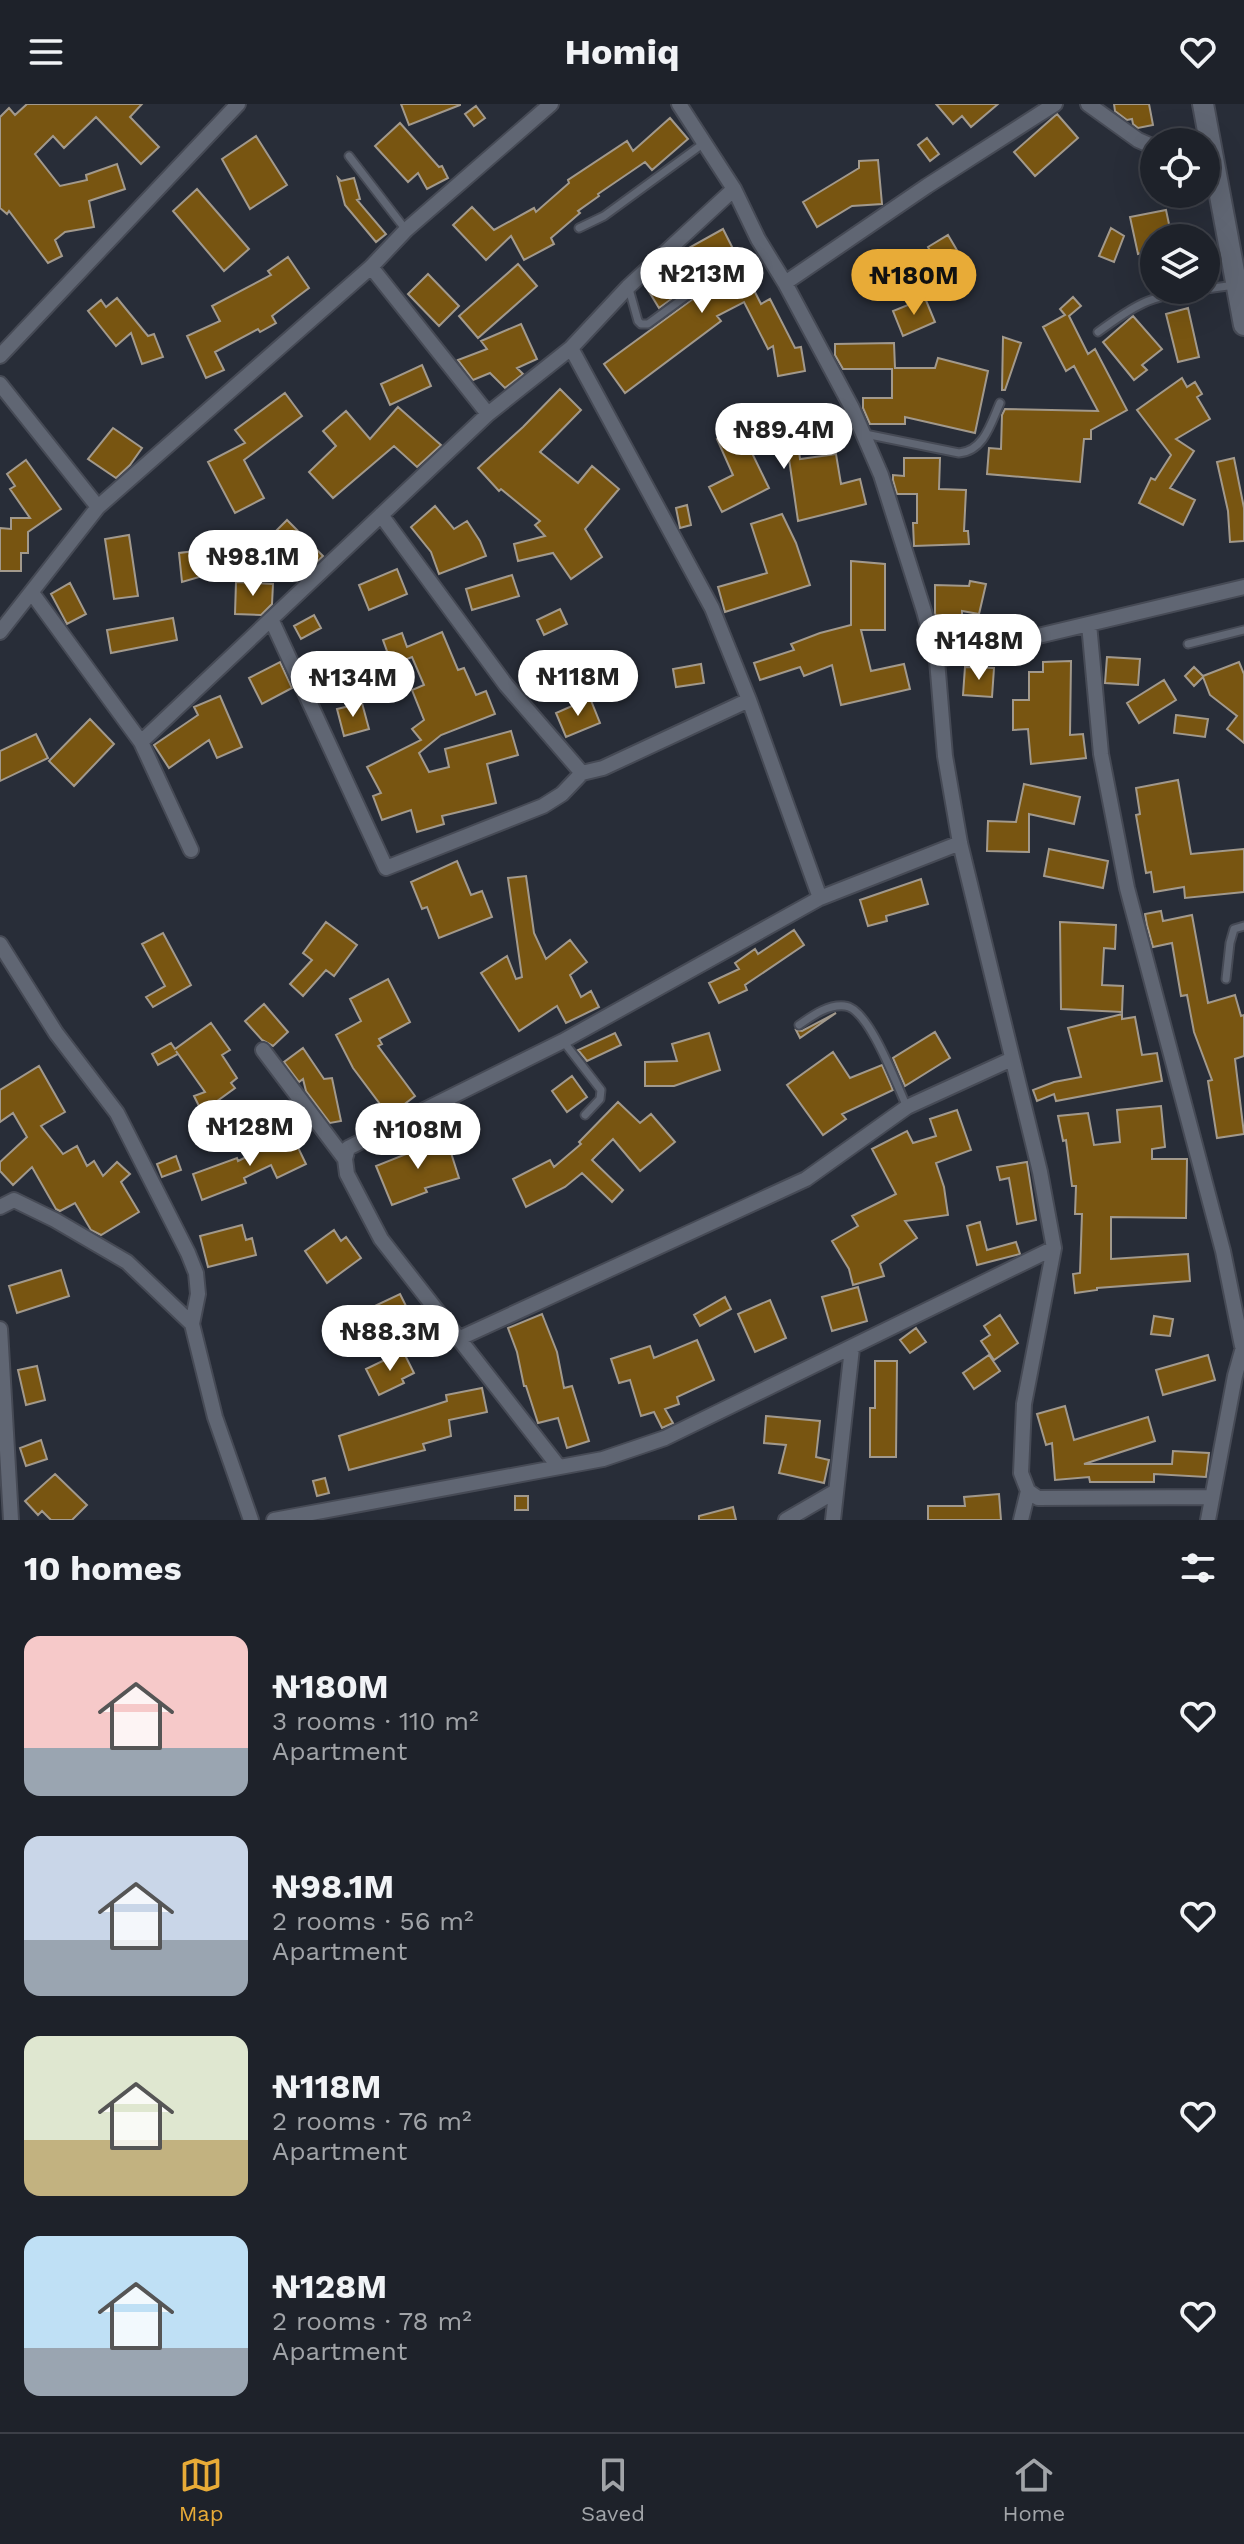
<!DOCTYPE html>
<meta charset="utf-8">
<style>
:root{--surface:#1e222a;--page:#2b2f36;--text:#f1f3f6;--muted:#a1a4a8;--line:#3c3f47;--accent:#e8ab37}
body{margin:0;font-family:"Work Sans",sans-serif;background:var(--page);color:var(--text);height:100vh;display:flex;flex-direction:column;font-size:30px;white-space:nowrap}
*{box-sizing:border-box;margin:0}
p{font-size:26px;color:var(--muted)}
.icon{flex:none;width:44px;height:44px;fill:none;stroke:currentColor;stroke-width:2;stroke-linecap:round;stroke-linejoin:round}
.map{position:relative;height:1416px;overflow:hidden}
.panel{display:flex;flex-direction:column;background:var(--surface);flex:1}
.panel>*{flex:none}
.tools{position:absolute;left:1140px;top:24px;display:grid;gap:16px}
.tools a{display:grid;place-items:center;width:80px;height:80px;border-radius:50%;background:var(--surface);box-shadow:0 8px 32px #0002,0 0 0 2px var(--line);font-size:40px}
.price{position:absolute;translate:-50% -68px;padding:0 18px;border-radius:28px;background:#fff;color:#222;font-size:26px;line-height:52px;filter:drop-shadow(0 2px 4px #0008)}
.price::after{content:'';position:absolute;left:50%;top:48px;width:24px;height:18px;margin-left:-12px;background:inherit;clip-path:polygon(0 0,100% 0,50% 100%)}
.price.selected{background:var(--accent);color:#111}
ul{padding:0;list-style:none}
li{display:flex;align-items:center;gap:24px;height:200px;padding:0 24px}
li span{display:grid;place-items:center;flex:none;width:224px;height:160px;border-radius:16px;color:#555}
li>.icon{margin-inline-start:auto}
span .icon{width:96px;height:96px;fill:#fffc;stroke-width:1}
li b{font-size:34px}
h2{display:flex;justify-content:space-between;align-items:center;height:96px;padding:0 24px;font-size:34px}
header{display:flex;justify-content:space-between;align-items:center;height:104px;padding:0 24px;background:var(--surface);font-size:36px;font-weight:700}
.tabs{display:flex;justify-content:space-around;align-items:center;height:112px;border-top:2px solid var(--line);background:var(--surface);font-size:22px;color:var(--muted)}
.tabs a{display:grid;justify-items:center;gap:4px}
.tabs .selected{color:var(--accent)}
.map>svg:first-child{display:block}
.building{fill:#785511;stroke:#a2998c;stroke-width:2}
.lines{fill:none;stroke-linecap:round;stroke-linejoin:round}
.lane-casing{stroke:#464a55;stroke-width:11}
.street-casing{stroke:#464a55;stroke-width:18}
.secondary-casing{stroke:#464a55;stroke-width:24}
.lane{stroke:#606673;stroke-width:7}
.street{stroke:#606673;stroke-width:14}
.secondary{stroke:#606673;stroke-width:20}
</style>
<header><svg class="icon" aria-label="menu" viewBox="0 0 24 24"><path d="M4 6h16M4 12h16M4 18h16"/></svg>Homiq<svg class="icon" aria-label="heart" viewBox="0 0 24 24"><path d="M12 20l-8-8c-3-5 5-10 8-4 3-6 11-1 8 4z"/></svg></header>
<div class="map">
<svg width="1244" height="1416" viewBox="0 0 1244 1416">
<rect width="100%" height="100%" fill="#282d38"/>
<!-- building -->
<path class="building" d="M27,0h115l-12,13 29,30 -18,17 -45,-47 -32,31 -11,-12 -18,18 25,32 27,-6 -1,-5 31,-11 8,25 -36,12 5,26 -29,5 -10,8 7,16 -14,7 -39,-52 -2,3 -7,-6v-91l9,-9 6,7z
M401,0h59v1l-51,20z
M936,0h62l-27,23 -9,-11 -9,8z
M1114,0h35l4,21 -15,3 -5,-4 -1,-5 -5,1 -12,-9z
M476,2l9,12 -11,8 -9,-12z
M1057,10l21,24 -43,38 -21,-24z
M670,14l18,21 -36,31 -7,-8 -47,32 1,2 -21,15 2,2 -29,25 3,6 -30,16 -13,-24 -25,24 -33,-35 19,-18 22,23 40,-22 2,4 33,-29 -1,-3 59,-39 6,10z
M400,19l39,44 3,-1 6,12 -21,11 -9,-16 -10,9 -33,-36z
M256,32l31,49 -37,24 -28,-50z
M927,34l12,16 -9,7 -12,-16z
M878,56l4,44 -30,2 -35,21 -14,-25 56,-34v-7z
M338,74l3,3 13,-3 6,21 -3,1 29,34 -10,8 -31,-37z
M197,85l52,60 -25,22 -51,-60z
M1166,106l6,28h-18v12l-16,4 -8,-37z
M1111,124l13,8 -10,26 -15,-6z
M723,125l38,75 9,-5 25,49 6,-1 4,24 -27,5 -5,-30 -5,3 -24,-47 -27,14 4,5 -96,72 -21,-29 126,-92 2,-6 -4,-5 -6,1 -63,46 -14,-23 43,-30 -3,-5z
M948,131l13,22 -37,24 -9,-20 17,-7 -4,-7z
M288,153l21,31 -37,28 4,7 -16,9 -2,-3 -43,23 9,18 -18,8 -19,-42 33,-15 -8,-15 59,-31 -3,-4z
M518,160l19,22 -59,52 -19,-22z
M428,170l31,32 -20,20 -31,-32z
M1073,193l8,9 -12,10 19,38 7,-5 32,61 -36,20v9h-7l-4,43 -93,-8 2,-26 12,1 1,-34 3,-6 93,2 -24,-45 -8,5 -23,-44 22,-12 -5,-6z
M117,194l31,38 6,-2 9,23 -21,7 -11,-31 -15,13 -28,-35 13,-11 5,7z
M925,194l10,24 -32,14 -10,-25z
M1188,204l11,49 -21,5 -12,-48z
M1133,212l29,33 -20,16 5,5 -13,10 -31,-38z
M521,220l16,35 -20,9 6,6 -18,14 -15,-15 -17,7 -15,-20 29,-11 -6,-8z
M1003,233l18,6 -16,47h-3z
M894,239l1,25h40l3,-10 50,13 -13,62 -70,-16v7h-35l-7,-16v-10h29v-29h-49l-8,-14v-11z
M422,261l9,21 -41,19 -9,-21z
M1182,274l5,9 8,-5 7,12 -5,3 13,22 -34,20 18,12 -24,37 25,12 -12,25 -44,-22 12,-25 4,2 16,-25 -34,-45z
M560,285l21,21 -41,42 38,31 14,-17 27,23 -34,40 17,28 -31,22 -18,-26 -35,8 -4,-17 31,-8 -10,-11 5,-4 -39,-32 -2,2 -21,-23 45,-41z
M285,289l17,23 -58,44 20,38 -29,15 -27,-51 37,-19 -10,-13z
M398,303l43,38 -24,22 -23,-21 -61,52 -24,-26 27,-26 -13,-15 23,-20 24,28z
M794,308l6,47 36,-5 5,30 19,-5 6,25 -68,17 -11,-76 -10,2 -1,-7 -25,11 18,37 -47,24 -13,-25 24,-12 -16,-36 58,-25z
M113,324l29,20 -12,17 -14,13 -28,-19z
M904,354h36l-1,31 27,1 -2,41h4l1,13 -55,2 -1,-23h4v-29h-20l-4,-14v-5l11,1z
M1234,354l10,50v33l-14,1 -2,-31 -11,-49z
M26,356l35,49 -33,23v21h-7v18h-21v-43l11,1v-11h19l-20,-29 5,-3 -8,-12z
M687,401l4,20 -11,3 -4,-20z
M435,402l19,23 13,-8 13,20 6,15 -47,18 -8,-22 -20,-25z
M782,410l14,29 14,42 -85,27 -7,-25 49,-14 -16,-49z
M287,416l36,36 -20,19 -21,-22 -100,29 -3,-29 51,-6 -1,-3 33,-10 3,8z
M129,431l9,61 -24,3 -9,-60z
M851,457l34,3v66h-24l10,41 33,-7 6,25 -69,16 -9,-40 -28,11 -4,-9 -40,13 -6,-17 40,-13 -3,-6 29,-11 31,-8z
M397,465l10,25 -38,16 -10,-25z
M512,471l7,21 -47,14 -6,-21z
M970,477l16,3 -7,30 -17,-3v22h-22l-5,-20v-28l34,1z
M236,478l37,2 -1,20 -11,11 -26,-1z
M70,479l16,31 -19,10 -16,-30z
M560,505l7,15 -23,11 -7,-15z
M314,511l7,13 -20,11 -7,-13z
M173,514l4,22 -66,13 -4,-23z
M442,528l16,38 6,-2 12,27 10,-4 9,23 -54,21 -22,18 10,19 20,-5 -4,-18 66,-18 7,24 -31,9 9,39 -54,13 2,8 -27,8 -6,-22 -29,10 -9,-24 8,-3 -14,-26 54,-27 -9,-11 12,-9 -12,-30 12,-5 -12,-28 -23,9 6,15 -44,15 -9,-26 46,-16 -5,-14 19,-7 5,14z
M1107,553l33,2 -2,26 -33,-2z
M1071,557l-1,74 13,-1 3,24 -55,6 -3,-35 -15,1v-30h16v-28h14v-10z
M280,558l12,26 -30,16 -13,-26z
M1239,558l5,12v69l-17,-14 10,-13 -27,-21 -7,-18 -9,9 -9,-10 9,-9 9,9z
M701,560l3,19 -28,4 -3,-18z
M965,563l29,1 -2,29 -29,-2z
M1164,576l12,20 -37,23 -12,-20z
M220,592l22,51 -25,11 -8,-18 -40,28 -15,-23 44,-30 -4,-8z
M590,594l10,25 -34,14 -10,-24z
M362,599l7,26 -25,7 -7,-27z
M1176,611l32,4 -3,18 -31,-4z
M90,615l24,25 -40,42 -25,-25z
M36,630l12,24 -48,23v-30z
M1178,676l13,74 53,-5v43l-59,6 -1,-11 -30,5 -3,-20 -5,1 -10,-58 4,-1 -4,-26z
M1024,680l56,13 -6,27 -45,-10v38l-42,-1 1,-30 28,1z
M1049,745l59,12 -5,27 -59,-12z
M457,757l14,34 11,-4 10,26 -53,21 -12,-31 -5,2 -11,-27z
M526,772l8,57 12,26 24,-19 17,22 -17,13 11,22 10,-6 8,16 -33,16 -9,-17 -38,25 -38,-58 26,-17 9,23 6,-2 -14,-99z
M921,775l7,25 -42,12 1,5 -19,5 -8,-26z
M1161,807l2,10 29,-6 16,88 27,-8 6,21 3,-1v41l-9,3 9,75 -27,4 -9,-57 4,-1 -18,-48 -7,-37 -6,1 -9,-53 -19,4 -6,-22 -2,-11z
M326,818l31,23 -23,31 -8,-6 -23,26 -13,-12 22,-24 -9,-7z
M1060,818l56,3 -1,24 -11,-1 -2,37 21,1 -1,26 -61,-3z
M794,826l10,15 -59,40 2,5 -28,13 -10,-20 30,-14 -4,-6 20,-14 3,5z
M163,829l28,52 -38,22 -7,-10 19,-11 -23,-42z
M388,875l22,43 -31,17 3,5 -4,2 37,50 -26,20 -36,-48 -17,-33 25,-14 -11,-22z
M264,900l24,28 -15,14 -11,-6 -17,-19z
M836,909l-36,25 -4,-8 6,1z
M1122,910v5l13,-2 7,38 15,-2 5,28 -106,20 -2,-7 -17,7 -4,-11 21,-8 27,-5 -13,-49z
M211,919l19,27 -8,5 15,23 -6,5 4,5 -22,16 -13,4 -6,-12 11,-4 -29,-41 2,3 -20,11 -6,-11 19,-11 4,6z
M935,928l15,26 -45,28 -12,-28z
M615,929l6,12 -34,16 -9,-11z
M709,929l11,37 -46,16h-29v-24l32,-1 -5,-17z
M303,944l21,31 8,-1 9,43 -11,2 -24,-32 -3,-12 -4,3 -15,-20z
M833,948l17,26 32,-13 11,25 -51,24 4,5 -23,16 -36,-50z
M39,962l26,46 -24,14 22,28 14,-8 10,20 7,-5 9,15 14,-14 13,12 -9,8 18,30 -38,23 -10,-5 -16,-27 -15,8 -4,-2 -24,-42 -19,18 -13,-14v-9l27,-25 -14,-24 -13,9v-32z
M572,972l15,21 -20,15 -15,-21z
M618,998l22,21 11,-9 24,28 -35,29 -27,-32 -21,21 31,30 -11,12 -30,-29 -17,14 -39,20 -13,-28 37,-19 4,7 27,-23 -2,-2z
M1161,1002l4,41 -13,2v10h35l-1,59 -75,-1v42l77,-5 2,27 -93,7v2l-22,3 -2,-19 7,-1 2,-59h-7l1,-28h-4l-6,-46 -3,1 -5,-25 30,-3 6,32 26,-3 -3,-32z
M957,1006l14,40 -35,13 8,24 4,28 -43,6 12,17 -37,26 4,12 -31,9 -4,-16 -17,-28 26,-15 -6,-10 44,-22 -24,-45 35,-18 6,12 23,-7 -6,-17z
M292,1031l14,29 -29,14 -6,-13 -27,13 2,5 -44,17 -9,-26 44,-16 1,3z
M446,1033l13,41 -34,10 2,4 -35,13 -16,-39 48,-19 -1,-3z
M176,1052l5,14 -19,7 -5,-13z
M1027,1058l9,58 -19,4 -8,-46 -9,2 -3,-13z
M980,1118l7,28 29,-8 4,12 -43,11 -10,-39z
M242,1121l4,15 6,-2 4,17 -48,12 -8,-31z
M334,1126l7,11 5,-4 15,21 -34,25 -22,-32z
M61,1166l8,26 -52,17 -8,-27z
M858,1183l9,34 -35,10 -10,-34z
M400,1190l10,20 -59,28 -10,-20z
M725,1193l6,12 -31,17 -6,-11z
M770,1196l16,38 -31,14 -17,-38z
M542,1210l15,38 7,36 8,-2 17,55 -22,7 -9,-30 -20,5 -12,-37h-2l-7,-34 -9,-24z
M1000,1211l18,28 -24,17 -13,-19 9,-6 -6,-9z
M1154,1212l19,3 -3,17 -19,-2z
M916,1224l10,14 -16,11 -10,-13z
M697,1236l17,40 -37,17 2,7 -14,5 8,14 -11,5 -8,-16 -13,4 -11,-36 -11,3 -8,-24 39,-13 4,12z
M403,1247l11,22 -12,6 2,4 -25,12 -13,-26z
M989,1251l11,16 -26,18 -11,-16z
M1208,1251l7,25 -52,15 -7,-25z
M875,1257h22l-1,96h-26v-49h5z
M37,1262l8,34 -19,5 -8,-35z
M482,1284l5,24 -38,8 2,16 -28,8 2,6 -76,20 -10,-34 108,-35 -1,-6z
M1065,1302l9,34 74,-23 7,24 -71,23h88l1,-13 36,2 -3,24 -52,-3v8h-64l-1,-5 -34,3 -3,-37 -6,2 -9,-31z
M766,1312l54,5 -4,36 13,3 -5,23 -45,-10 7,-28 -22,-2z
M41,1336l6,19 -21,7 -6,-18z
M55,1370l32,31 -15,15h-21l-9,-9 -4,4 -13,-14z
M325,1374l4,15 -12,3 -4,-15z
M999,1390l2,26h-73v-14h37l-1,-9z
M515,1392h13v14h-13z
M733,1403l3,13h-37v-4z"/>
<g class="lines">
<!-- lane casing -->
<g class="lane-casing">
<path id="lane" d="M349,52l57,74
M579,124l25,-12 100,-73
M629,185l9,32 3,3h7l78,-57
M1206,185l29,-4
M1098,228c37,-27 51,-36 98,-42
M865,330l94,19c25,-2 32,-30 41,-50
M1188,540l56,-14
M1226,875l4,-36 4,-14 10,-3
M799,921c13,-9 29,-21 46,-19 24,2 52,80 62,101
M563,937l38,49 -1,9 -15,16"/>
</g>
<!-- street casing -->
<g class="street-casing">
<path id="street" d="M679,0l55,85
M1088,0l50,36 16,7
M371,163l117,147
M785,179l142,-97 128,-82
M571,244l141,260 37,92 71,198
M0,252l238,-252
M0,280l98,123
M381,411l125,170 76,88 21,-5 146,-68
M32,489l109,149
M271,515l115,249 157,-62 19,-12 20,-21
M1089,520l12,130 26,134 96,363 19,95
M0,528l98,-125 273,-240 35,-37 145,-126
M937,556l307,-73
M191,746l-50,-108 347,-328 83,-66 57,-61 106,-98 24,50 27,44 67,125 29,67 43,136 13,49 8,96 15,87 80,329 14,76 -30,156 -3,69 7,18 10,7 174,-1
M0,840l56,89 61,80 71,140 8,20 2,21 -6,30 23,93 36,103
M263,946l82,109
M0,1103l14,-7 41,20 72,42 65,62
M0,1225l11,191
M458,1235l348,-160 101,-72 105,-48
M559,1363l-178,-228 -34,-65 -2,-15 3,-11 215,-107 257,-143 140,-55
M274,1416l329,-61 62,-21 389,-190
M786,1416l50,-29
M833,1416l19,-172
M1021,1416l7,-29
M1208,1416l27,-144 9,-32"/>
</g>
<!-- secondary casing -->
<g class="secondary-casing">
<path id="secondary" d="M1203,0l41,221"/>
</g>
<!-- lane -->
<use href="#lane" class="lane"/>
<!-- street -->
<use href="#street" class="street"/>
<!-- secondary -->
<use href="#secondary" class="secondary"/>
</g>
</svg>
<div class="tools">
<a><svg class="icon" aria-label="locate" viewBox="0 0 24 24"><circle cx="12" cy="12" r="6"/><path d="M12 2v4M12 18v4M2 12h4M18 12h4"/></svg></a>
<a><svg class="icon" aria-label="layers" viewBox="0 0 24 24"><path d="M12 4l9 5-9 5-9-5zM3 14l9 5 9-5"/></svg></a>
</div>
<b class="price" style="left:702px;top:211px">₦213M</b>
<b class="price selected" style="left:914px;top:213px">₦180M</b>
<b class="price" style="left:784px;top:367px">₦89.4M</b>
<b class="price" style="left:253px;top:494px">₦98.1M</b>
<b class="price" style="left:979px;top:578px">₦148M</b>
<b class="price" style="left:578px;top:614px">₦118M</b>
<b class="price" style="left:353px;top:615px">₦134M</b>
<b class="price" style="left:250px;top:1064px">₦128M</b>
<b class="price" style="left:418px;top:1067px">₦108M</b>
<b class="price" style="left:390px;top:1269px">₦88.3M</b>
</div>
<section class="panel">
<h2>10 homes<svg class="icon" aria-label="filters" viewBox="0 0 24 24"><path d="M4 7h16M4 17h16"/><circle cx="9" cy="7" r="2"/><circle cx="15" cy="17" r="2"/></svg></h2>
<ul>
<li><span style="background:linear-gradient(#f6c9c9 70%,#9aa5b1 0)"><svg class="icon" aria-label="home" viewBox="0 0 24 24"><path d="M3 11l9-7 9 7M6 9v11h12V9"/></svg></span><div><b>₦180M</b><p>3 rooms · 110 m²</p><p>Apartment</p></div><svg class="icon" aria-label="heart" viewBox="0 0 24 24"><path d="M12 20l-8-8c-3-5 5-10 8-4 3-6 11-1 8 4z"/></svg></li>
<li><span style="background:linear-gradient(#c9d6e8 65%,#9aa5b1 0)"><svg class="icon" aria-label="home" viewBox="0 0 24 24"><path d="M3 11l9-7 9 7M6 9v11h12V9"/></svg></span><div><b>₦98.1M</b><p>2 rooms · 56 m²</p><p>Apartment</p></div><svg class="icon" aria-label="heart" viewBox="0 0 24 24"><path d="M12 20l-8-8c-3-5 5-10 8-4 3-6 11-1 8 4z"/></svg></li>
<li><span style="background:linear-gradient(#dfe7d0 65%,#c2b280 0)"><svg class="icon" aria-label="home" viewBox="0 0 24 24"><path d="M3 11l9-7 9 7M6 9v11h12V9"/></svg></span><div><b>₦118M</b><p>2 rooms · 76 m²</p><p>Apartment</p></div><svg class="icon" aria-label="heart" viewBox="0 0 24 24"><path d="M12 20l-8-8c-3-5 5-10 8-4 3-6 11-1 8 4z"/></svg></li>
<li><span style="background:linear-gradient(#bfe0f5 70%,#9aa5b1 0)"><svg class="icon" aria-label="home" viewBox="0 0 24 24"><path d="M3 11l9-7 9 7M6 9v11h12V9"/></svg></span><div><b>₦128M</b><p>2 rooms · 78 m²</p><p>Apartment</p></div><svg class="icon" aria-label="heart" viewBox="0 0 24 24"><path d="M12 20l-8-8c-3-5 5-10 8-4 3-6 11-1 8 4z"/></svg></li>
</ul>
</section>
<nav class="tabs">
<a class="selected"><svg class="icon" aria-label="map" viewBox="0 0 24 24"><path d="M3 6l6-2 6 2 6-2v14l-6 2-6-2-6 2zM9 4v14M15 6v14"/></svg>Map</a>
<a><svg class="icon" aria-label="saved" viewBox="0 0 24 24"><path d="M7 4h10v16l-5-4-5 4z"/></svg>Saved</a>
<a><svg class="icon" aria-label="home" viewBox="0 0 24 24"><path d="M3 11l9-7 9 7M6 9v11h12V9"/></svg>Home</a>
</nav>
